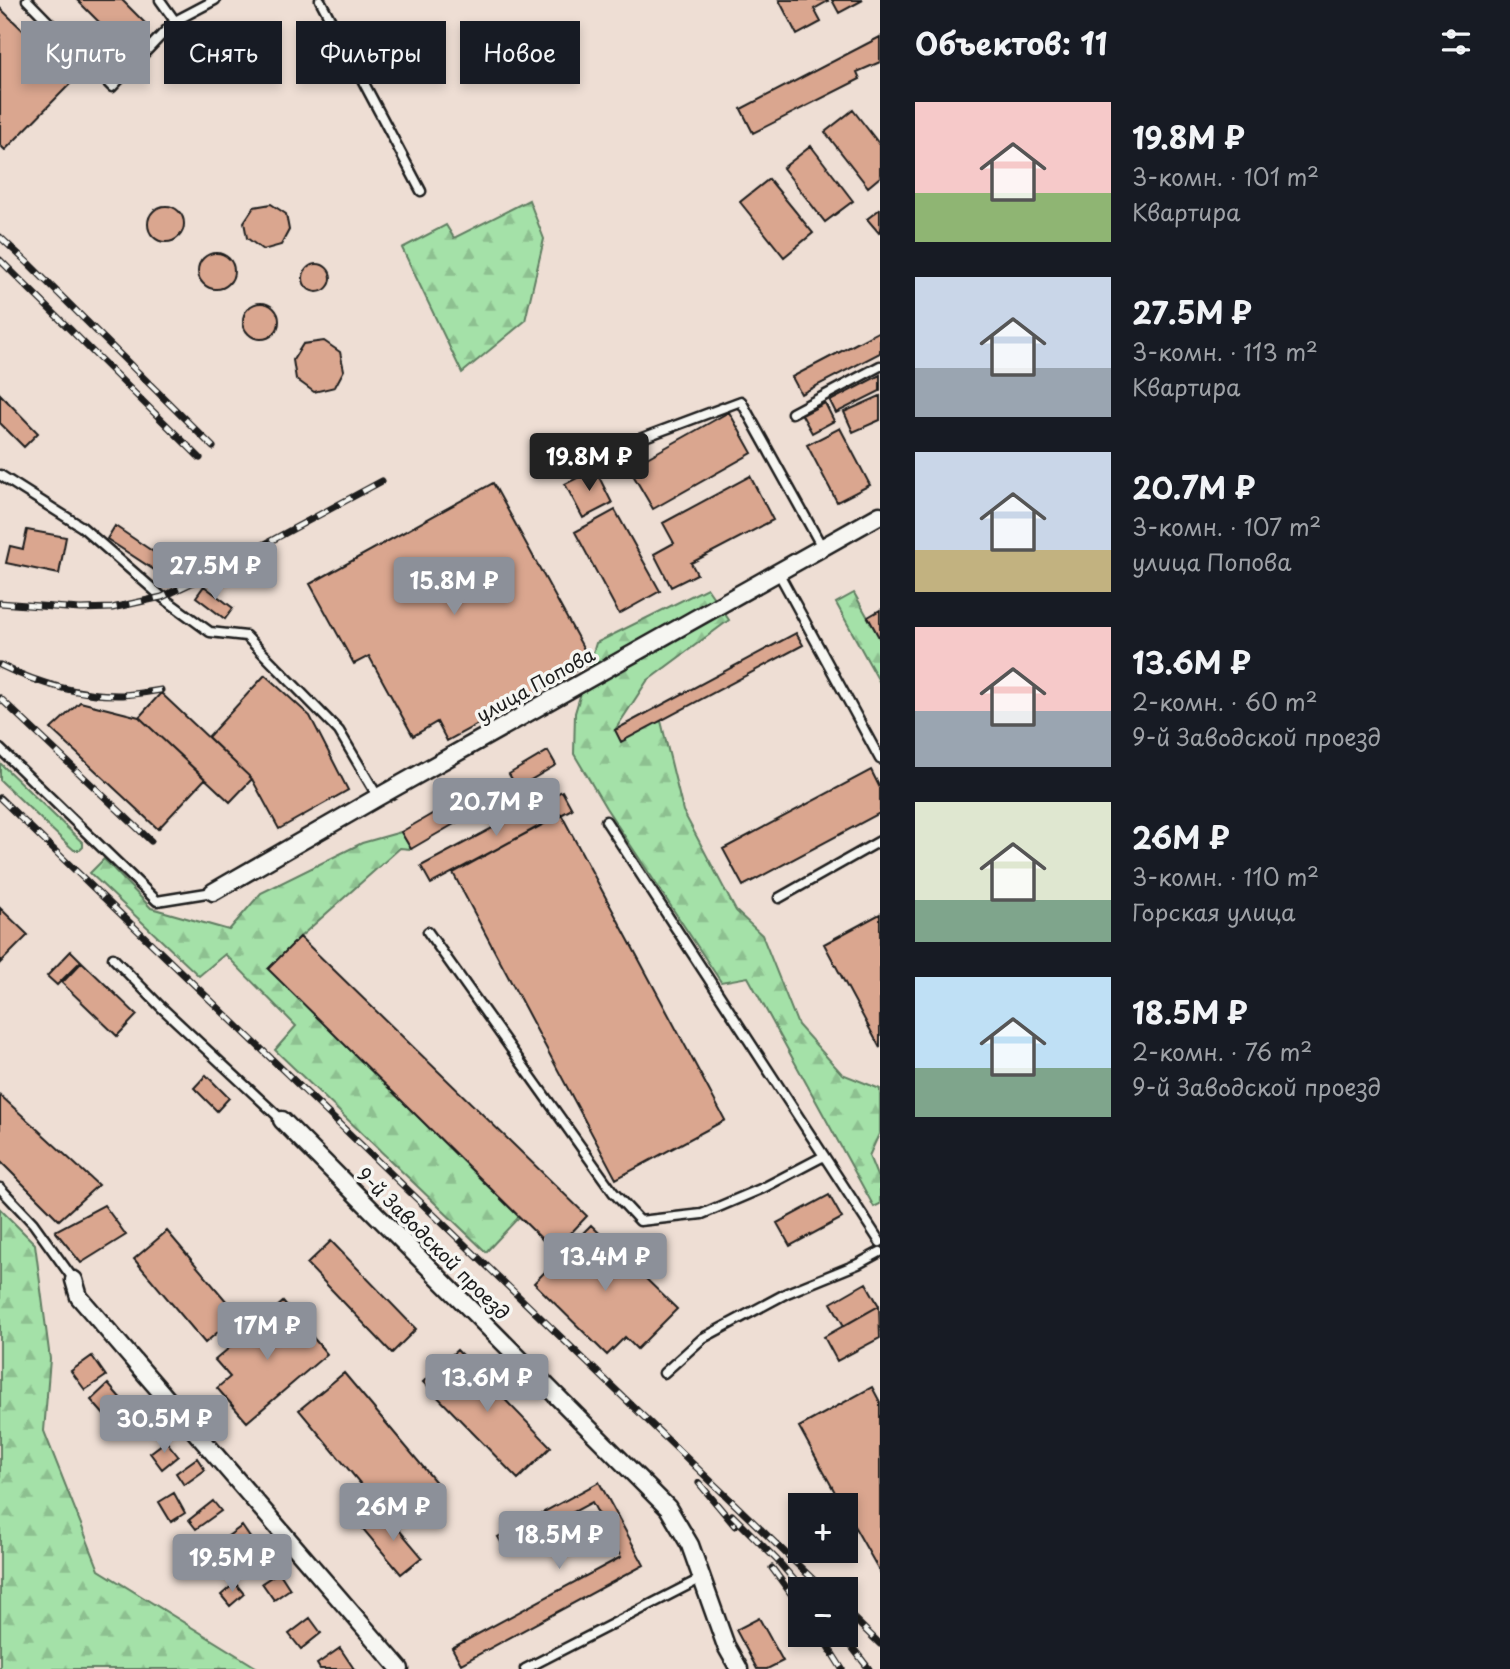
<!DOCTYPE html>
<html lang="ru">
<meta charset="utf-8">
<style>
:root{--surface:#171b24;--page:#20242c;--text:#f1f3f6;--muted:#9ea1a6;--accent:#8c9099}
body{margin:0;font-family:"Playpen Sans",sans-serif;background:var(--page);color:var(--text);height:100vh;display:flex;flex-direction:column;font-size:26px;white-space:nowrap}
*{box-sizing:border-box;margin:0}
p{font-size:23px;color:var(--muted)}
.icon{flex:none;width:38px;height:38px;fill:none;stroke:currentColor;stroke-width:2;stroke-linecap:round;stroke-linejoin:round}
.map{position:relative;flex:1;overflow:hidden}
.side{display:flex;flex-direction:column;background:var(--surface);width:630px}
.side>*{flex:none}
.guide{position:absolute;left:21px;top:21px;width:665px;height:63px;display:flex;gap:14px}
.buttons{position:absolute;left:788px;top:1493px;display:grid;gap:14px}
.buttons a{display:grid;place-items:center;width:70px;height:70px;border-radius:0px;background:var(--surface);box-shadow:0 4px 10px #0003;font-size:35px}
.price{position:absolute;translate:-50% -60px;padding:0 16px;border-radius:7px;background:var(--accent);color:#fff;font-size:23px;line-height:46px;filter:drop-shadow(0 2px 4px #0008)}
.price::after{content:'';position:absolute;left:50%;top:42px;width:21px;height:16px;margin-left:-10px;background:inherit;clip-path:polygon(0 0,100% 0,50% 100%)}
.price.current{background:#222;color:#fff}
ul{padding:0;list-style:none}
li{display:flex;align-items:center;gap:21px;height:175px;padding:0 35px}
li span{display:grid;place-items:center;flex:none;width:196px;height:140px;border-radius:0px;color:#555}
li>.icon{margin-inline-start:auto}
span .icon{width:84px;height:84px;fill:#fffc;stroke-width:1}
li b{font-size:30px}
h2{display:flex;justify-content:space-between;align-items:center;height:84px;padding:0 35px;font-size:30px}
.tag{padding:0 24px;border-radius:0px;background:var(--surface);box-shadow:0 4px 10px #0003;font-size:24px;line-height:63px}
.tag.current{background:var(--accent);color:#fff}
main{display:flex;flex:1;min-height:0}
.map>svg:first-child{display:block}
.green{fill:#a4e1a8;stroke:#607e62;stroke-width:2}
.forest{fill:url(#forest-firs);stroke:#607e62;stroke-width:2}
.building{fill:#daa68f;stroke:#1c1c1c;stroke-width:2}
.lines{fill:none;stroke-linecap:round;stroke-linejoin:round}
.service-casing{stroke:#1c1c1c;stroke-width:13}
.minor-casing{stroke:#1c1c1c;stroke-width:21}
.service{stroke:#f6f6f2;stroke-width:8}
.minor{stroke:#f6f6f2;stroke-width:16}
.rail-casing{stroke:#1c1c1c;stroke-width:7}
.rail{stroke:#f6f6f2;stroke-width:4.5;stroke-dasharray:13;stroke-linecap:butt}
.labels{text-anchor:middle;dominant-baseline:central;stroke-width:7;stroke-linejoin:round;paint-order:stroke}
.street-label{font-size:19px;fill:#1c1c1c;stroke:#f6f6f2}
</style>
<main>
<div class="map">
<svg width="880" height="1669" viewBox="0 0 880 1669">
<defs>
<pattern id="forest-firs" width="22" height="20" patternUnits="userSpaceOnUse" patternTransform="scale(1.75)"><rect width="22" height="20" fill="#a4e1a8"/><path d="M5 1l3.5 6h-7zM16 11l3.5 6h-7z" fill="#8dc090"/></pattern>
</defs>
<rect width="100%" height="100%" fill="#eeded4"/>
<filter id="ink" filterUnits="userSpaceOnUse"><feTurbulence type="fractalNoise" baseFrequency=".0143" numOctaves="2"/><feDisplacementMap in="SourceGraphic" scale="14" xChannelSelector="R" yChannelSelector="G"/><feConvolveMatrix kernelMatrix="1 2 1 2 8 2 1 2 1" color-interpolation-filters="sRGB"/></filter>
<g filter="url(#ink)">
<!-- green -->
<path class="green" d="M0,763l83,80v4l-3,3h-6l-9,-8 -65,-62z"/>
<!-- forest -->
<path class="forest" d="M529,200l15,39 -19,82 -63,52 -60,-125 44,-23 8,13z
M707,588l22,32 -82,61 -32,49 46,-9 22,90 53,100 26,24 36,90 44,49 38,15v43l-11,24 11,27v21l-6,3 -126,-230 -27,5 -115,-174 -32,-54 1,-41 21,-70z
M854,593l26,46v44l-44,-80z
M401,832l10,17 -11,-1 -100,89 -31,32 250,248 -33,35 -211,-202 21,-24 -71,-72 -26,22 -109,-103 14,-14 47,49 78,22 32,-37 101,-50z
M0,1209l35,35 15,115 -6,72 55,139 160,99h-259z"/>
<!-- building -->
<path class="building" d="M77,0h45l26,26 -22,23z
M779,0h48l1,1 -14,8 7,13 -24,13z
M832,0h31l-24,13z
M0,8l74,72 -69,70 -5,-5z
M880,37v25l-23,10 3,7 -107,54 -12,-24z
M853,110l27,35v32l-12,10 -43,-55z
M811,146l42,55 -28,21 -42,-54z
M769,179l44,54 -29,24 -44,-55z
M271,204l15,10 3,16 -8,15 -18,5 -16,-12 -3,-16 10,-15z
M148 224a18 18 0 1 1 36 0a18 18 0 1 1-36 0Z
M880,209v23l-1,1 -12,-14z
M198 271a18 18 0 1 1 36 0a18 18 0 1 1-36 0Z
M303 278a14 14 0 1 1 28 0a14 14 0 1 1-28 0Z
M243 321a18 18 0 1 1 36 0a18 18 0 1 1-36 0Z
M880,331v22l-79,41 -9,-17z
M324,341l16,11 4,18 -9,17 -21,5 -18,-13 -3,-19 10,-16z
M880,375v16l-44,22 -6,-12z
M0,394l38,39 -14,14 -24,-24z
M880,396v24l-27,12 -9,-20z
M825,403l9,18 -22,12 -10,-18z
M729,412l23,41 -99,56 -24,-41z
M840,428l30,57 -33,17 -30,-57z
M595,469l17,34 -29,15 -18,-34z
M750,476l23,44 -82,43 6,11 -26,13 -17,-33 20,-11 -11,-20z
M493,483l98,179 -144,79 -10,-19 -24,14 -44,-80 -15,8 -44,-80z
M615,510l45,81 -41,23 -44,-82z
M115,526l52,35 -8,12 -52,-34z
M27,530l39,7 -7,37 -53,-11 4,-17 13,3z
M204,586l29,22 -8,11 -29,-22z
M880,610v29l-12,-22z
M796,633l7,12 -182,97 -6,-12z
M265,675l45,41 38,74 -69,39 -27,-50 -44,-42z
M161,693l91,86 -22,23 -91,-85z
M80,702l59,15 66,62 -47,50 -107,-100z
M548,751l8,14 -39,23 -8,-14z
M871,770l9,18v25l-137,73 -20,-37z
M562,791l10,18 -141,75 -10,-18z
M463,796l10,17 -62,36 -10,-17z
M561,814l164,306 -109,59 -163,-306z
M0,908l28,27 -28,28z
M880,914v134l-56,-104z
M300,937l287,279 -33,35 -286,-282z
M71,951l10,10 -24,24 -10,-9z
M82,962l55,53 -20,21 -55,-53z
M206,1075l23,23 -12,13 -23,-23z
M0,1095l98,90 -39,35 -59,-59z
M829,1195l13,23 -52,28 -13,-23z
M104,1205l22,30 -45,28 -26,-32z
M591,1225l86,84 -40,40 -12,-12 -18,18 -73,-72z
M167,1231l71,84 -33,28 -71,-84z
M331,1241l85,88 -24,24 -85,-89z
M866,1283l13,23 -35,20 -13,-23z
M283,1302l44,52 -80,68 -30,-34 13,-11 -15,-17z
M879,1306l1,32 -43,23 -13,-24z
M457,1350l94,97 -33,32 -95,-97z
M92,1356l14,20 -21,14 -14,-19z
M344,1373l95,113 -45,38 -95,-114z
M108,1384l15,17 -18,15 -14,-16z
M872,1387l8,15v170l-35,-62v-5h-3l-43,-78z
M166,1441l12,15 -16,13 -12,-16z
M197,1458l8,12 -21,15 -8,-12z
M599,1482l45,83 -183,99 -9,-16 169,-91 -29,-55 -87,47 -7,-12z
M174,1493l11,20 -14,9 -12,-20z
M213,1501l8,10 -25,18 -7,-9z
M384,1512l38,45 -21,17 -38,-45z
M242,1526l11,16 -18,12 -3,-4 -7,6 -8,-12z
M279,1572l11,17 -16,11 -12,-17z
M235,1583l9,11 -14,12 -9,-11z
M310,1618l11,15 -20,16 -12,-15z
M759,1618l24,43 -16,8h-10l-21,-39z
M340,1648l14,21h-34l-3,-5z"/>
<g class="lines">
<!-- service casing -->
<g class="service-casing">
<path id="service" d="M27,0l85,87 63,-66 40,-21
M160,0l15,21
M320,0l101,191
M792,413l88,-47
M634,441l107,-40 81,146
M0,475l82,52 80,70 48,35 36,4 93,95 39,66
M778,572l102,187
M0,749l157,152 56,-9
M606,821l274,421
M779,898l101,-57
M428,932l185,260 27,29 62,-7 61,-26 61,-32
M113,958l48,49 121,113
M0,1188l33,35 41,57
M664,1373l39,-35 84,-45 71,-29 22,-12
M525,1669l177,-91"/>
</g>
<!-- minor casing -->
<g class="minor-casing">
<path id="minor" d="M213,892l165,-95 502,-282
M282,1120l386,388 22,37 36,101 13,23
M74,1280l5,17 321,372"/>
</g>
<!-- service -->
<use href="#service" class="service"/>
<!-- minor -->
<use href="#minor" class="minor"/>
<!-- rail casing -->
<g class="rail-casing">
<path id="rail" d="M0,237l28,26 185,184
M0,260l200,198
M0,603l80,6 32,-1 50,-11 42,-20 178,-96
M0,665c39,19 79,31 123,30 13,-1 26,-3 38,-5
M0,698l151,143
M0,798l823,791
M699,1483l36,43
M732,1515l45,45 25,29
M772,1568l28,38
M845,1610l35,34
M820,1634l22,35
M842,1634l27,35"/>
</g>
<!-- rail -->
<use href="#rail" class="rail"/>
</g>
</g>
<g class="labels">
<!-- street labels -->
<g class="street-label">
<text transform="translate(535 684) rotate(-29)">улица Попова</text>
<text transform="translate(434 1243) rotate(45)">9-й Заводской проезд</text>
</g>
</g>
</svg>
<div class="buttons">
<a>+</a>
<a>−</a>
</div>
<b class="price current" style="left:589px;top:493px">19.8M ₽</b>
<b class="price" style="left:215px;top:602px">27.5M ₽</b>
<b class="price" style="left:454px;top:617px">15.8M ₽</b>
<b class="price" style="left:496px;top:838px">20.7M ₽</b>
<b class="price" style="left:605px;top:1293px">13.4M ₽</b>
<b class="price" style="left:267px;top:1362px">17M ₽</b>
<b class="price" style="left:487px;top:1414px">13.6M ₽</b>
<b class="price" style="left:164px;top:1455px">30.5M ₽</b>
<b class="price" style="left:393px;top:1543px">26M ₽</b>
<b class="price" style="left:559px;top:1571px">18.5M ₽</b>
<b class="price" style="left:232px;top:1594px">19.5M ₽</b>
<div class="guide">
<a class="tag current">Купить</a>
<a class="tag">Снять</a>
<a class="tag">Фильтры</a>
<a class="tag">Новое</a>
</div>
</div>
<section class="side">
<h2>Объектов: 11<svg class="icon" aria-label="filters" viewBox="0 0 24 24"><path d="M4 7h16M4 17h16"/><circle cx="9" cy="7" r="2"/><circle cx="15" cy="17" r="2"/></svg></h2>
<ul>
<li><span style="background:linear-gradient(#f6c9c9 65%,#8fb573 0)"><svg class="icon" aria-label="home" viewBox="0 0 24 24"><path d="M3 11l9-7 9 7M6 9v11h12V9"/></svg></span><div><b>19.8M ₽</b><p>3-комн. · 101 m²</p><p>Квартира</p></div></li>
<li><span style="background:linear-gradient(#c9d6e8 65%,#9aa5b1 0)"><svg class="icon" aria-label="home" viewBox="0 0 24 24"><path d="M3 11l9-7 9 7M6 9v11h12V9"/></svg></span><div><b>27.5M ₽</b><p>3-комн. · 113 m²</p><p>Квартира</p></div></li>
<li><span style="background:linear-gradient(#c9d6e8 70%,#c2b280 0)"><svg class="icon" aria-label="home" viewBox="0 0 24 24"><path d="M3 11l9-7 9 7M6 9v11h12V9"/></svg></span><div><b>20.7M ₽</b><p>3-комн. · 107 m²</p><p>улица Попова</p></div></li>
<li><span style="background:linear-gradient(#f6c9c9 60%,#9aa5b1 0)"><svg class="icon" aria-label="home" viewBox="0 0 24 24"><path d="M3 11l9-7 9 7M6 9v11h12V9"/></svg></span><div><b>13.6M ₽</b><p>2-комн. · 60 m²</p><p>9-й Заводской проезд</p></div></li>
<li><span style="background:linear-gradient(#dfe7d0 70%,#7fa58c 0)"><svg class="icon" aria-label="home" viewBox="0 0 24 24"><path d="M3 11l9-7 9 7M6 9v11h12V9"/></svg></span><div><b>26M ₽</b><p>3-комн. · 110 m²</p><p>Горская улица</p></div></li>
<li><span style="background:linear-gradient(#bfe0f5 65%,#7fa58c 0)"><svg class="icon" aria-label="home" viewBox="0 0 24 24"><path d="M3 11l9-7 9 7M6 9v11h12V9"/></svg></span><div><b>18.5M ₽</b><p>2-комн. · 76 m²</p><p>9-й Заводской проезд</p></div></li>
</ul>
</section>
</main>
